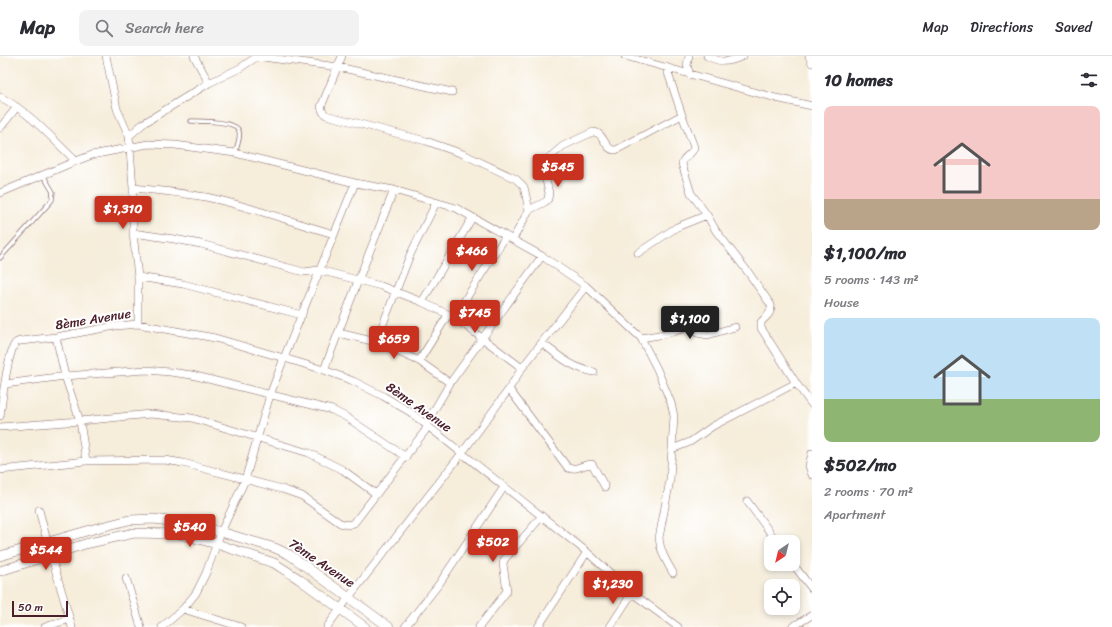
<!DOCTYPE html>
<meta charset="utf-8">
<style>
:root{--surface:#fff;--page:#f2f2f3;--text:#2b2b33;--muted:#7c7c81;--line:#e1e1e2;--accent:#c8321e}
body{margin:0;font-family:Sriracha,sans-serif;background:var(--page);color:var(--text);height:100vh;display:flex;flex-direction:column;font-size:15px;white-space:nowrap}
*{box-sizing:border-box;margin:0}
p{font-size:13px;color:var(--muted)}
.icon{flex:none;width:22px;height:22px;fill:none;stroke:currentColor;stroke-width:2;stroke-linecap:round;stroke-linejoin:round}
.map{position:relative;flex:1;overflow:hidden}
.side{display:flex;flex-direction:column;background:var(--surface);width:300px}
.side>*{flex:none}
.needle{width:26px;rotate:215deg}
.tools{position:absolute;left:764px;top:479px;display:grid;gap:8px}
.tools a{display:grid;place-items:center;width:36px;height:36px;border-radius:8px;background:var(--surface);box-shadow:0 2px 6px #0003;font-size:20px}
.scale{position:absolute;left:12px;bottom:10px;width:56px;box-sizing:border-box;padding-left:4px;border:2px solid #4a1f2b;border-top:0;font-size:11px;line-height:14px;white-space:nowrap;color:#4a1f2b;-webkit-text-stroke:3px #fff;paint-order:stroke}
.price{position:absolute;translate:-50% -34px;padding:0 9px;border-radius:4px;background:var(--accent);color:#fff;font-size:13px;line-height:26px;filter:drop-shadow(0 1px 2px #0008)}
.price::after{content:'';position:absolute;left:50%;top:24px;width:12px;height:9px;margin-left:-6px;background:inherit;clip-path:polygon(0 0,100% 0,50% 100%)}
.price.on{background:#222;color:#fff}
ul{padding:0;list-style:none}
li{display:grid;align-content:center;gap:8px;height:212px;padding:0 12px}
li span{display:grid;place-items:center;height:124px;border-radius:8px;color:#555}
li>.icon{margin-inline-start:auto}
span .icon{width:72px;height:72px;fill:#fffc;stroke-width:1}
li b{font-size:17px}
h2{display:flex;justify-content:space-between;align-items:center;height:48px;padding:0 12px;font-size:17px}
header{display:flex;align-items:center;gap:24px;box-sizing:border-box;height:56px;padding:0 20px;background:var(--surface);border-bottom:1px solid var(--line)}
header strong{font-size:19px}
nav{display:flex;gap:22px;margin-inline-start:auto;font-size:14px}
.search{width:280px;height:36px;background:var(--page);display:flex;align-items:center;gap:10px;box-sizing:border-box;padding:0 14px;border-radius:8px;color:var(--muted);font-size:15px}
main{display:flex;flex:1;min-height:0}
.map>svg:first-child{display:block}
.lines{fill:none;stroke-linecap:round;stroke-linejoin:round}
.service-casing{stroke:#866768;stroke-width:5}
.minor-casing{stroke:#866768;stroke-width:8}
.tertiary-casing{stroke:#866768;stroke-width:10}
.service{stroke:#fff;stroke-width:3.5}
.minor{stroke:#fff;stroke-width:7}
.tertiary{stroke:#fff;stroke-width:9}
.labels{text-anchor:middle;dominant-baseline:central;stroke-width:4;stroke-linejoin:round;paint-order:stroke}
.street-label{font-size:13px;fill:#4a1f2b;stroke:#fff}
</style>
<header>
<strong>Map</strong>
<div class="search"><svg class="icon" aria-label="search" viewBox="0 0 24 24"><circle cx="10" cy="10" r="6"/><path d="M15 15l6 6"/></svg>Search here</div>
<nav><a>Map</a><a>Directions</a><a>Saved</a></nav>
</header>
<main>
<div class="map">
<svg width="812" height="571" viewBox="0 0 812 571">
<rect width="100%" height="100%" fill="#fff"/>
<filter id="ink" filterUnits="userSpaceOnUse"><feTurbulence type="fractalNoise" baseFrequency=".025" numOctaves="2"/><feDisplacementMap in="SourceGraphic" scale="8" xChannelSelector="R" yChannelSelector="G"/><feConvolveMatrix kernelMatrix="1 2 1 2 8 2 1 2 1" color-interpolation-filters="sRGB"/></filter>
<filter id="wash" filterUnits="userSpaceOnUse"><feTurbulence type="fractalNoise" baseFrequency=".012" numOctaves="4" result="noise"/><feDisplacementMap in="SourceGraphic" scale="16" xChannelSelector="R" yChannelSelector="G"/><feGaussianBlur stdDeviation="0.9" result="paint"/><feColorMatrix in="noise" values="0 0 0 0 0 0 0 0 0 0 0 0 0 0 0 0 0 1.4 0 .05"/><feComposite in="paint" operator="in"/></filter>
<g filter="url(#wash)">
<rect width="100%" height="100%" fill="#f6edda"/>
</g>
<g filter="url(#ink)">
<g class="lines">
<!-- service casing -->
<g class="service-casing">
<path id="service" d="M191,65c9,0 46,0 48,10 2,7 -2,15 -4,22
M0,202l52,-58 1,-8 -10,-17"/>
</g>
<!-- minor casing -->
<g class="minor-casing">
<path id="minor" d="M106,0l11,53 12,27 4,52v45l5,44v47
M194,0l15,27
M255,0l83,11 114,25
M342,0l-21,51 2,5 3,3 100,26 37,13 53,25 8,8 5,23 -16,29
M625,0l151,42 36,8
M689,0l-2,9 3,10
M707,0c15,7 20,7 36,0
M809,0l3,7
M666,11l16,48 12,32c-1,8 -11,8 -12,17l9,29 16,22 9,16 32,41 23,33c1,8 -5,12 -10,17v6l35,55 16,22
M0,41c29,14 52,42 76,64
M0,72l17,-21
M129,80l15,-13 65,-40 31,-15 18,-12
M133,132c25,2 49,5 73,9 43,9 86,25 128,37
M0,137l76,-32 16,-6 56,-11 27,1 60,8 120,30 39,7 62,18 86,48 44,30 55,52 16,31 14,34 3,13 -4,64 -11,58c1,13 7,23 14,35
M529,154l16,-8 3,-3 1,-6 -4,-17 -2,-10 1,-4 19,-16 30,-14c12,0 11,19 23,18l66,-35
M133,177l41,6 27,5 103,28 15,-2 62,16 41,16 32,15 68,51
M638,197l39,-26 30,-12
M138,221l45,7 119,31
M422,246l50,-84
M454,261l52,-81
M339,277l37,9 43,19 31,22
M56,281l9,39 15,45 6,40
M641,282l24,-4 24,-7 8,6 11,2 27,-8
M376,286l34,-87 26,-52
M542,287c18,14 30,25 52,29
M419,305l29,-46
M324,314l34,-89 36,-91
M5,328l60,-8 81,-6 24,2 22,3 140,35 14,7 60,40
M509,333l59,79c8,3 15,-4 24,-4l13,23
M0,360c3,-19 6,-54 14,-71 2,-3 4,-4 7,-4l35,-4 59,-11 23,-2 77,14 69,20 40,12 29,11 30,15 27,16 177,140 45,41 46,34
M0,371l80,-6 70,-7 42,4 117,35 34,17 33,24
M672,393l18,-7 23,-16 83,-43
M812,397l-3,13 3,9
M0,414l86,-9 79,-1 18,3 99,26 20,7 38,27 8,2 6,-2 71,-92 1,-3v-4l24,-41 92,-127
M747,445l30,41
M39,454l8,31 25,86
M793,508l19,25
M126,522l15,49
M183,553l58,18
M45,571l25,-8
M162,571l21,-18 13,-16 10,-20 15,-41 24,-52 25,-85 14,-37 71,-175
M327,571l22,-30 113,-144 47,-64 13,-21 64,-82
M405,571l34,-43 65,-97
M479,571l28,-36 -4,-27 1,-4 38,-44
M538,571l49,-75
M610,571l22,-34
M792,571l20,-12"/>
</g>
<!-- tertiary casing -->
<g class="tertiary-casing">
<path id="tertiary" d="M0,500l97,-28 32,-8 25,-1 29,4 38,9 54,16 15,7 99,72
M0,515l85,-27 49,-11 45,1 38,10 57,19 25,16 66,48"/>
</g>
<!-- service -->
<use href="#service" class="service"/>
<!-- minor -->
<use href="#minor" class="minor"/>
<!-- tertiary -->
<use href="#tertiary" class="tertiary"/>
</g>
</g>
<g class="labels">
<!-- street labels -->
<g class="street-label">
<text transform="translate(93 263) rotate(-9)">8ème Avenue</text>
<text transform="translate(419 351) rotate(35)">8ème Avenue</text>
<text transform="translate(322 507) rotate(34)">7ème Avenue</text>
</g>
</g>
</svg>
<div class="tools">
<a><svg class="needle" viewBox="-14 -14 28 28"><path d="M0-13l5 13h-10z" fill="#e53935"/><path d="M0 13l5-13h-10z" fill="#7c7c81"/></svg></a>
<a><svg class="icon" aria-label="locate" viewBox="0 0 24 24"><circle cx="12" cy="12" r="6"/><path d="M12 2v4M12 18v4M2 12h4M18 12h4"/></svg></a>
</div>
<div class="scale">50 m</div>
<b class="price" style="left:558px;top:132px">$545</b>
<b class="price" style="left:123px;top:174px">$1,310</b>
<b class="price" style="left:472px;top:216px">$466</b>
<b class="price" style="left:475px;top:278px">$745</b>
<b class="price on" style="left:690px;top:284px">$1,100</b>
<b class="price" style="left:394px;top:304px">$659</b>
<b class="price" style="left:190px;top:492px">$540</b>
<b class="price" style="left:493px;top:507px">$502</b>
<b class="price" style="left:46px;top:515px">$544</b>
<b class="price" style="left:613px;top:549px">$1,230</b>
</div>
<section class="side">
<h2>10 homes<svg class="icon" aria-label="filters" viewBox="0 0 24 24"><path d="M4 7h16M4 17h16"/><circle cx="9" cy="7" r="2"/><circle cx="15" cy="17" r="2"/></svg></h2>
<ul>
<li><span style="background:linear-gradient(#f6c9c9 75%,#b9a48a 0)"><svg class="icon" aria-label="home" viewBox="0 0 24 24"><path d="M3 11l9-7 9 7M6 9v11h12V9"/></svg></span><div><b>$1,100/mo</b><p>5 rooms · 143 m²</p><p>House</p></div></li>
<li><span style="background:linear-gradient(#bfe0f5 65%,#8fb573 0)"><svg class="icon" aria-label="home" viewBox="0 0 24 24"><path d="M3 11l9-7 9 7M6 9v11h12V9"/></svg></span><div><b>$502/mo</b><p>2 rooms · 70 m²</p><p>Apartment</p></div></li>
</ul>
</section>
</main>
